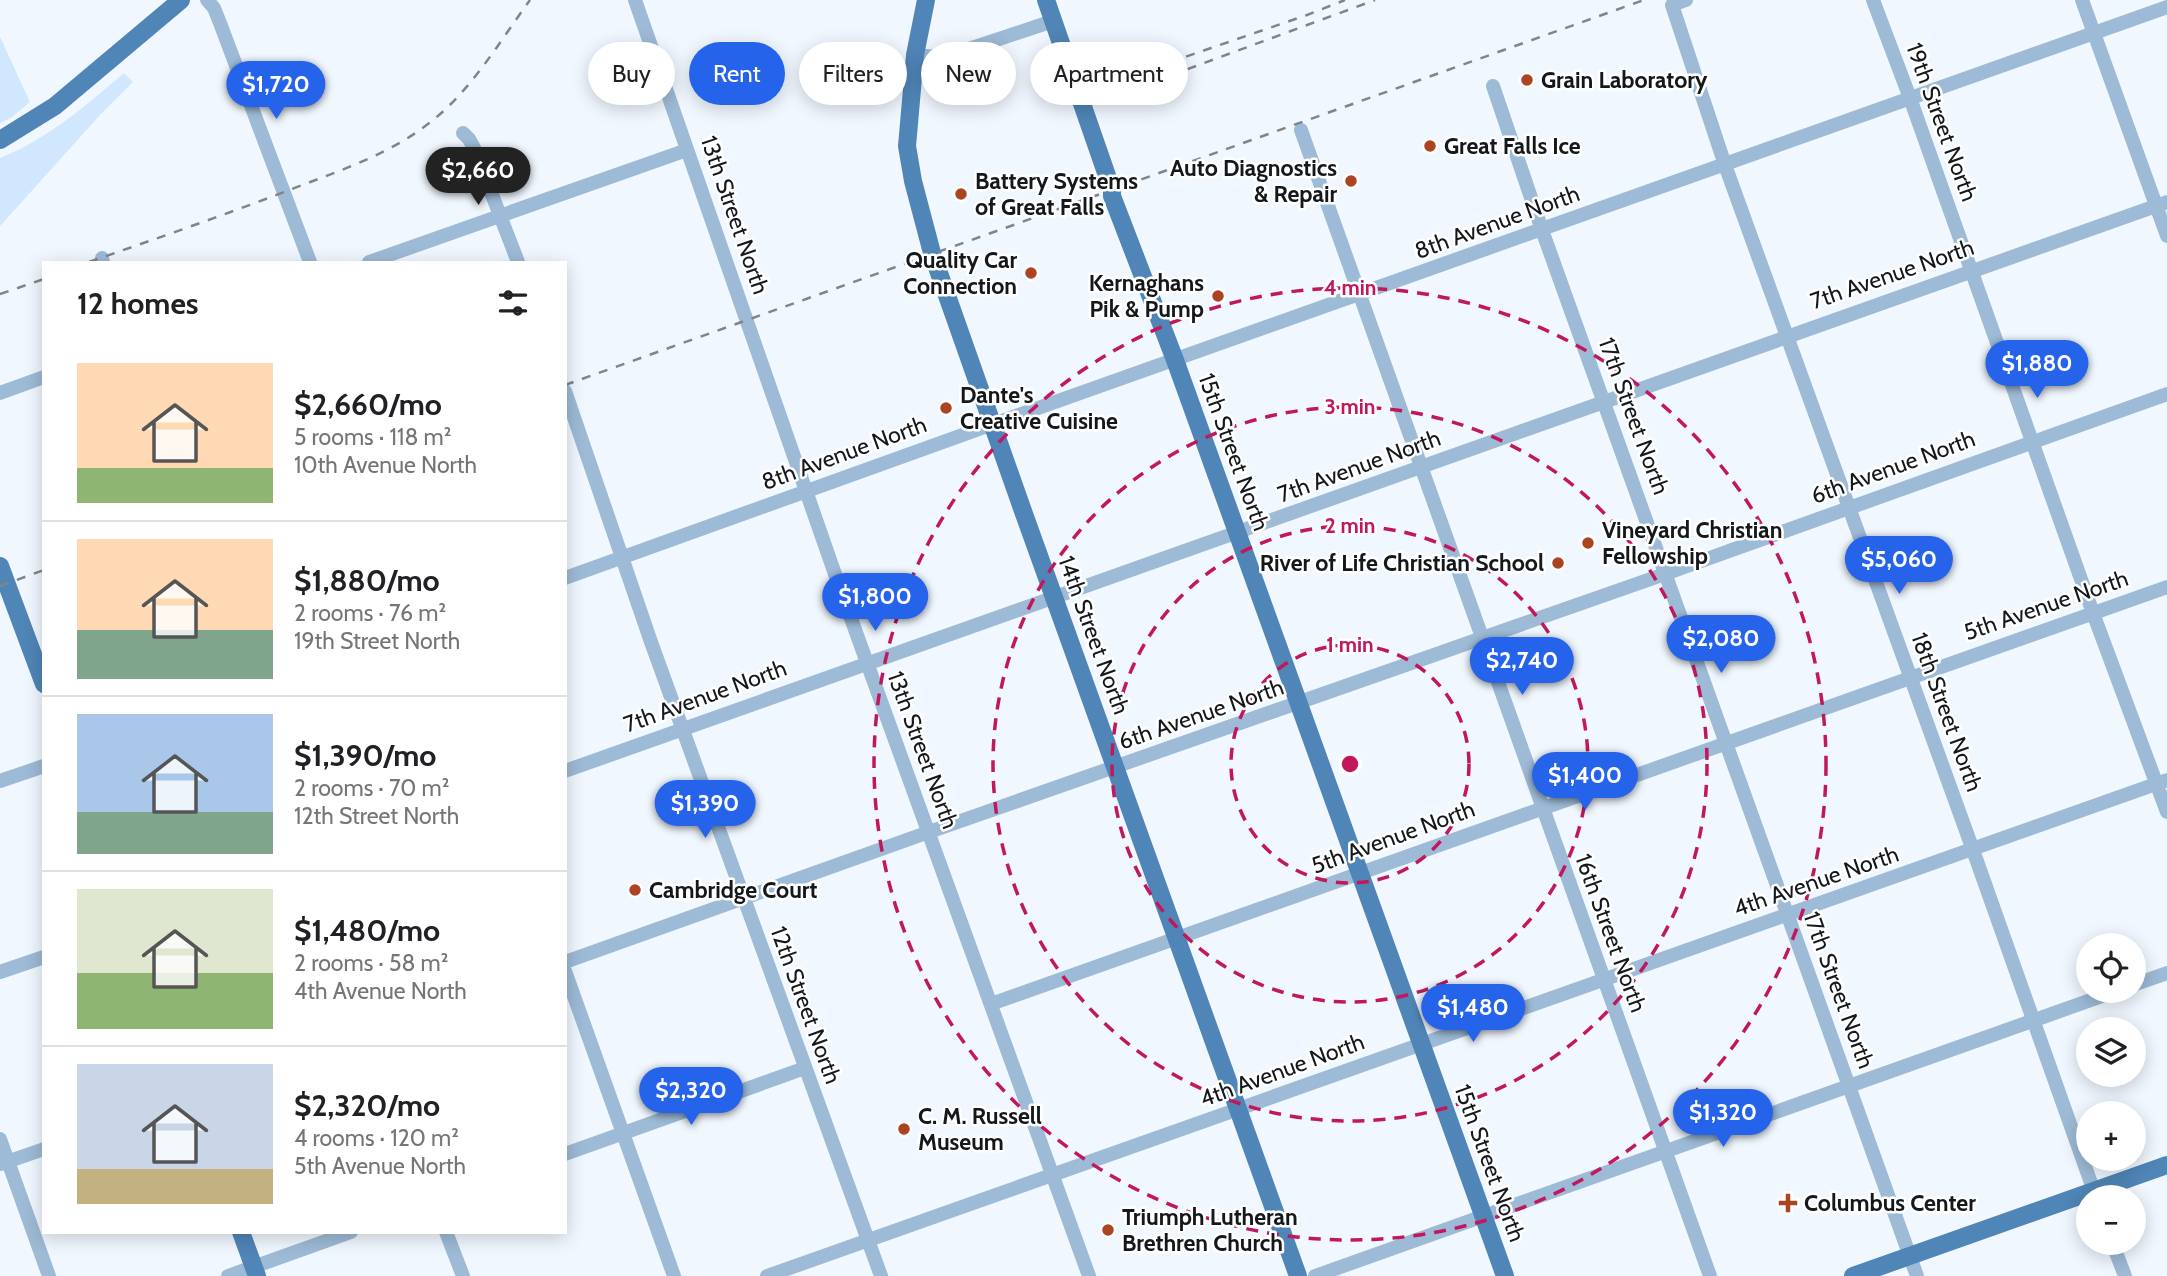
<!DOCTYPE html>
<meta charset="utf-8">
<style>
:root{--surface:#fff;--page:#f6f6f6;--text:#202124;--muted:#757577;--line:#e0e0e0;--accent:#2563eb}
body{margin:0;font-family:Cabin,sans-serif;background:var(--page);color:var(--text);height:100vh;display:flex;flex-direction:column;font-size:26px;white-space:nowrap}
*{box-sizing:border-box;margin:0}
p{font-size:23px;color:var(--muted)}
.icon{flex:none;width:38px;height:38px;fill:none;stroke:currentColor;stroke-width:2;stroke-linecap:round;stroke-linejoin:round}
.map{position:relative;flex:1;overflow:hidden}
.drawer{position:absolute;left:42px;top:261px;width:525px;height:973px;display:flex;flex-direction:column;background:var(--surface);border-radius:0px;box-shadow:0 4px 18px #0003}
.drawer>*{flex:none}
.banner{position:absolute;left:588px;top:42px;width:665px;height:63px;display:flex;gap:14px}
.buttons{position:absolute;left:2076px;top:933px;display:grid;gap:14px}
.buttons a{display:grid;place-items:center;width:70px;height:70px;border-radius:50%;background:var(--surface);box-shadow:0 4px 18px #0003;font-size:35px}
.price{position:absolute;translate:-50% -60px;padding:0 16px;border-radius:24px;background:var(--accent);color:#fff;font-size:23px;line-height:46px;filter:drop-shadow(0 2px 4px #0008)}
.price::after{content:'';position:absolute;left:50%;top:42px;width:21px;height:16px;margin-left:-10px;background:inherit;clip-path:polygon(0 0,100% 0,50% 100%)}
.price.selected{background:#222;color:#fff}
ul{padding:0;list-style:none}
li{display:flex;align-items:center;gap:21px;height:175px;padding:0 35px}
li+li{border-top:2px solid var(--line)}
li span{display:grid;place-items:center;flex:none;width:196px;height:140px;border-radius:0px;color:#555}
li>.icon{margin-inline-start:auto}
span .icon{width:84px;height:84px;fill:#fffc;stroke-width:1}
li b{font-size:30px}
h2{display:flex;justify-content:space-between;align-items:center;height:84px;padding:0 35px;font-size:30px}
.pill{padding:0 24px;border-radius:32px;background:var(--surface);box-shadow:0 4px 18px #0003;font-size:24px;line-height:63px}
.pill.selected{background:var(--accent);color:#fff}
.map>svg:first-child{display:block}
.green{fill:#d1e7fd}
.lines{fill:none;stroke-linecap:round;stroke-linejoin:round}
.minor{stroke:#9dbad6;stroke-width:14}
.major{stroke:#5085b7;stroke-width:18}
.rail{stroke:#80858a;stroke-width:2.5;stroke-dasharray:9 9;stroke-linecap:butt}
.ring{fill:none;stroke:#c2185b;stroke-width:3.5;stroke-dasharray:12 9}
.poi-dot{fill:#ac4422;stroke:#fff;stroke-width:2.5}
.labels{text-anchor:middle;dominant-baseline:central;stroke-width:5;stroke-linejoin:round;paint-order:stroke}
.poi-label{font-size:23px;font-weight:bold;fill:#15181b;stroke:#fff;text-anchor:start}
.street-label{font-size:23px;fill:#15181b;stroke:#fff}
.centre{fill:#c2185b;stroke:#fff;stroke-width:3.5}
.ring-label{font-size:21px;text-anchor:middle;font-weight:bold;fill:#c2185b;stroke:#fff;stroke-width:5;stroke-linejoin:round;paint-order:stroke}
</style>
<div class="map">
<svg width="2167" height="1276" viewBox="0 0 2167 1276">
<rect width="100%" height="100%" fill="#f0f7fe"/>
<!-- green -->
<path class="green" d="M0,37l30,65 -19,16 -11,5z
M124,73l9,9 -34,34 -99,110v-68c48,-19 85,-52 124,-85z"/>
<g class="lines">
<!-- minor -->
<path class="minor" d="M207,0l7,8 6,15 90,239
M635,0l201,577 253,699
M1686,0l-14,5 53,160 248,685 123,347
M1873,0l37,98 183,515 74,199
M2082,0l85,236
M915,55l22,2 20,-4 96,-32
M1493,86l49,144 375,1046
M1301,130l409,1146
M463,133l6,6 5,9 44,114
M102,258l1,4
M369,262l318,-112
M565,391l86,251 230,634
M0,393l44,-16
M565,578l428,-154 1174,-417
M565,771l1602,-569
M0,781l44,-15
M565,962l364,-130 736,-258 502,-180
M565,971l109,305
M0,972l44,-15
M2133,985l34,-12
M991,1004l1176,-417
M0,1139l49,137
M565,1154l240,-86
M1,1164l43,-15
M446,1232l17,44
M2112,1242l13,34
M228,1276l123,-44
M767,1276l1400,-496
M1315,1276l804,-286"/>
<!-- major -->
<path class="major" d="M926,0l-11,55 -8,91 6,35 19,72 91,258 275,765
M1046,0l66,190v6l63,164 330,916
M0,140l55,-34 126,-106
M0,566l44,118
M241,1232l16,44
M1853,1276l314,-111"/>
<!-- rail -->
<path class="rail" d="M1118,80l189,-65 38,-15
M1120,94l255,-94
M89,262c72,-25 144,-50 216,-78 45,-17 90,-33 128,-64 39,-31 67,-79 97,-120
M0,294l44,-15
M565,385l1079,-385
M0,586l44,-16"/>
</g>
<!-- distance rings -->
<g class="ring">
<circle cx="1350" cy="764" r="119"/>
<circle cx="1350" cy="764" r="238"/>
<circle cx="1350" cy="764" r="357"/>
<circle cx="1350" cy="764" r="476"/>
</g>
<!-- markers -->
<g class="poi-dot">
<circle cx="1527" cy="80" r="7"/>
<circle cx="1430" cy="146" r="7"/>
<circle cx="1351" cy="181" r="7"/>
<circle cx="961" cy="194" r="7"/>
<circle cx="1031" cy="273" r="7"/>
<circle cx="1218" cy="296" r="7"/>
<circle cx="946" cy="408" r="7"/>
<circle cx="1588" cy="543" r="7"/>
<circle cx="1558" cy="563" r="7"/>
<circle cx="635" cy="890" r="7"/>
<circle cx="904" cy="1129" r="7"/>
<path d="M1784.5 1192.5h7v7h7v7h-7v7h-7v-7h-7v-7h7z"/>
<circle cx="1108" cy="1230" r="7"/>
</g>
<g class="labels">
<!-- poi labels -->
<g class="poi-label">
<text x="1541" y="80">Grain Laboratory</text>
<text x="1444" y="146">Great Falls Ice</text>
<text x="1337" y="168" text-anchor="end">Auto Diagnostics<tspan x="1337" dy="26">&amp; Repair</tspan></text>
<text x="975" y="181">Battery Systems<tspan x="975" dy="26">of Great Falls</tspan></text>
<text x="1017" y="260" text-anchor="end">Quality Car<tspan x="1017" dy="26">Connection</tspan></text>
<text x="1204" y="283" text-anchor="end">Kernaghans<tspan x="1204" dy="26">Pik &amp; Pump</tspan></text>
<text x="960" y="395">Dante's<tspan x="960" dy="26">Creative Cuisine</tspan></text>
<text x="1602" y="530">Vineyard Christian<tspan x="1602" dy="26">Fellowship</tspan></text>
<text x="1544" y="563" text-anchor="end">River of Life Christian School</text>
<text x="649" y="890">Cambridge Court</text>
<text x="918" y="1116">C. M. Russell<tspan x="918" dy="26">Museum</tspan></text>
<text x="1804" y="1203">Columbus Center</text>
<text x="1122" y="1217">Triumph Lutheran<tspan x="1122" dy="26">Brethren Church</tspan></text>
</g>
<!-- street labels -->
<g class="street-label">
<text transform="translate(1942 122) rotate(70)">19th Street North</text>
<text transform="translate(735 215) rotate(71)">13th Street North</text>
<text transform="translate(1497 222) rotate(-20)">8th Avenue North</text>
<text transform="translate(1892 274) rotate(-19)">7th Avenue North</text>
<text transform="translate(1634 416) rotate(70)">17th Street North</text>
<text transform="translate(1234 452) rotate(70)">15th Street North</text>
<text transform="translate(844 453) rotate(-20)">8th Avenue North</text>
<text transform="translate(1359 466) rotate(-20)">7th Avenue North</text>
<text transform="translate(1893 467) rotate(-20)">6th Avenue North</text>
<text transform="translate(2046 605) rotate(-19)">5th Avenue North</text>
<text transform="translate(1094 635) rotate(70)">14th Street North</text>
<text transform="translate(705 696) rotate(-20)">7th Avenue North</text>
<text transform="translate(1947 712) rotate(70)">18th Street North</text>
<text transform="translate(1201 714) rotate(-19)">6th Avenue North</text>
<text transform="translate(923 750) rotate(70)">13th Street North</text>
<text transform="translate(1393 837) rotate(-20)">5th Avenue North</text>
<text transform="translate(1816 881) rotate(-19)">4th Avenue North</text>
<text transform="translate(1611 933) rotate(70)">16th Street North</text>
<text transform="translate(1839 990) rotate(70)">17th Street North</text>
<text transform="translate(806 1005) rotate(70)">12th Street North</text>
<text transform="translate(1282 1070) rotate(-20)">4th Avenue North</text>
<text transform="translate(1490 1163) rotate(70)">15th Street North</text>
</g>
</g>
<circle cx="1350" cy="764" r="10" class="centre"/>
<g class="ring-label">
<text x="1350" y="295">4 min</text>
<text x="1350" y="414">3 min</text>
<text x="1350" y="533">2 min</text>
<text x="1350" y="652">1 min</text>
</g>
</svg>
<div class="buttons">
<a><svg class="icon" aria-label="locate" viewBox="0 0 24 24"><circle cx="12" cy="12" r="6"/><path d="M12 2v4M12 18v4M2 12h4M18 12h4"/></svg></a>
<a><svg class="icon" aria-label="layers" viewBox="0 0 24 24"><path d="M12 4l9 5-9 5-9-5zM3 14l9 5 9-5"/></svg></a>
<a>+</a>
<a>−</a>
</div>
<b class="price" style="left:276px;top:121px">$1,720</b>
<b class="price selected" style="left:478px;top:207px">$2,660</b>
<b class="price" style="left:2037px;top:400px">$1,880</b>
<b class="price" style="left:1899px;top:596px">$5,060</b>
<b class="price" style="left:875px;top:633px">$1,800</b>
<b class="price" style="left:1721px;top:675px">$2,080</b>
<b class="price" style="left:1522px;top:697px">$2,740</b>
<b class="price" style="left:1585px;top:812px">$1,400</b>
<b class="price" style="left:705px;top:840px">$1,390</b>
<b class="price" style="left:1473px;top:1044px">$1,480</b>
<b class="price" style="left:691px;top:1127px">$2,320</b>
<b class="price" style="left:1723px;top:1149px">$1,320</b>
<div class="banner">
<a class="pill">Buy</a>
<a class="pill selected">Rent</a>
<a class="pill">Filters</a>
<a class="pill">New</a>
<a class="pill">Apartment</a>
</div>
<section class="drawer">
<h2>12 homes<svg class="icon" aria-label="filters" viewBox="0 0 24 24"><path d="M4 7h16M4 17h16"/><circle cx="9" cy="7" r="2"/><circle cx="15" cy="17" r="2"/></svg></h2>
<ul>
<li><span style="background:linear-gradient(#ffd9b3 75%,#8fb573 0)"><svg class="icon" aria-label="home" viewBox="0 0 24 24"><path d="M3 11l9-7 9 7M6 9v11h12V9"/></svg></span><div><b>$2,660/mo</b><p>5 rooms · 118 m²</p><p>10th Avenue North</p></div></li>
<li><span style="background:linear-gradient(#ffd9b3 65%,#7fa58c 0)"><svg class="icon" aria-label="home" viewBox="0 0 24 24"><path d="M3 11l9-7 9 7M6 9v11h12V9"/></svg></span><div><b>$1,880/mo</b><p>2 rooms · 76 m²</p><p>19th Street North</p></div></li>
<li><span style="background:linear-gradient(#a9c7e8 70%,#7fa58c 0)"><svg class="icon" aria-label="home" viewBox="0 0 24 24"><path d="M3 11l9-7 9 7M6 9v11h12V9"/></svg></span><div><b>$1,390/mo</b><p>2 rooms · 70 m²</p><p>12th Street North</p></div></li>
<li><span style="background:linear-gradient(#dfe7d0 60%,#8fb573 0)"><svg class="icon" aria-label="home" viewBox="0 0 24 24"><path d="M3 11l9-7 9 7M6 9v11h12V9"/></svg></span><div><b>$1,480/mo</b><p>2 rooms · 58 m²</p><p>4th Avenue North</p></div></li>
<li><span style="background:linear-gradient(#c9d6e8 75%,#c2b280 0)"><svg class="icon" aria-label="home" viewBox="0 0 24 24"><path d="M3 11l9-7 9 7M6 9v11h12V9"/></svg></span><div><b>$2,320/mo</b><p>4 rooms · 120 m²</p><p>5th Avenue North</p></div></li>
</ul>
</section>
</div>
